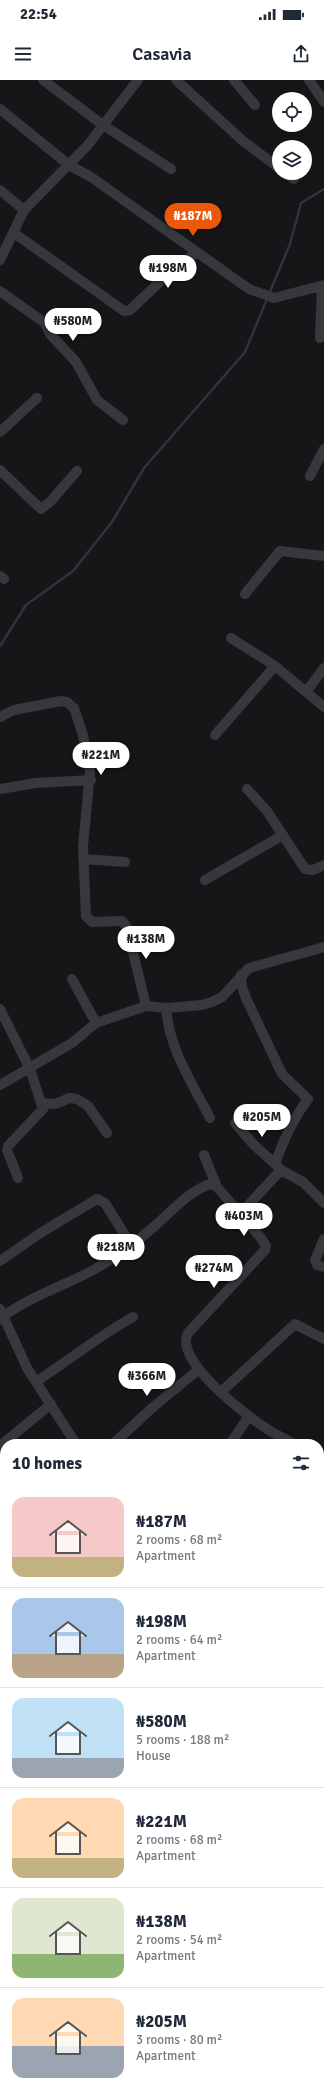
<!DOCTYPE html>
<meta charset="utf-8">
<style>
:root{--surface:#fff;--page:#f6f6f7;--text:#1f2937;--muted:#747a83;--line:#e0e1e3;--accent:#ea580c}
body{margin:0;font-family:Signika,sans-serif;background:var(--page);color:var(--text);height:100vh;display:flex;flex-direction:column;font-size:15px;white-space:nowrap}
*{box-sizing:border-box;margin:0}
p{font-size:13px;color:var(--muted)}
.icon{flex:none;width:22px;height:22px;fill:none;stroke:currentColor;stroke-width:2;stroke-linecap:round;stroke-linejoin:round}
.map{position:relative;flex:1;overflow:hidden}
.drawer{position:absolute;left:0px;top:1359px;width:324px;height:656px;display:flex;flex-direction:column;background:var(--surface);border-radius:16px 16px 0 0;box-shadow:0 4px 16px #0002}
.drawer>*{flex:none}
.buttons{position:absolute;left:272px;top:12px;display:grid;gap:8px}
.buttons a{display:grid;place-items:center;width:40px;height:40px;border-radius:50%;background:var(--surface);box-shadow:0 4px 16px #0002;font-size:20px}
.price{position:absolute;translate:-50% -34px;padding:0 9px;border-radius:14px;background:#fff;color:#222;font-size:13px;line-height:26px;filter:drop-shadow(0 1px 2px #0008)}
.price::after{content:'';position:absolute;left:50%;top:24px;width:12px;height:9px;margin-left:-6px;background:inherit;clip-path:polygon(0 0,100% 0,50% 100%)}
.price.current{background:var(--accent);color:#fff}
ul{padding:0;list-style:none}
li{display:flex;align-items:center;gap:12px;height:100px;padding:0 12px}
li+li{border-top:1px solid var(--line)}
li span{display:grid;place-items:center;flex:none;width:112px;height:80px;border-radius:12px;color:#555}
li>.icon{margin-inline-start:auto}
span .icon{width:48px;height:48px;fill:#fffc;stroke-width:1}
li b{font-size:17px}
h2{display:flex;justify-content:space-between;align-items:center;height:48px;padding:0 12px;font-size:17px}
.status{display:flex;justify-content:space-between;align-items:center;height:28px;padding:0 20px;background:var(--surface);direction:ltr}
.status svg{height:11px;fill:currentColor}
header{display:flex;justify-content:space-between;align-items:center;height:52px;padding:0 12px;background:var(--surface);font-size:18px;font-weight:600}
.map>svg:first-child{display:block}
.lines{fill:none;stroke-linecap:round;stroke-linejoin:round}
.stream{stroke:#2c353c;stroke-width:2.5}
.minor{stroke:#37383d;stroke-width:10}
</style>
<div class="status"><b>22:54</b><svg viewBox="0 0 49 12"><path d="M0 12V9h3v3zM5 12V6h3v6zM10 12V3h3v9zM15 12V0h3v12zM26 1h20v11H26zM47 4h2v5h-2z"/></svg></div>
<header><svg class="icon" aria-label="menu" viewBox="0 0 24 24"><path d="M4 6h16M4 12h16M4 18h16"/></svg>Casavia<svg class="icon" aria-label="share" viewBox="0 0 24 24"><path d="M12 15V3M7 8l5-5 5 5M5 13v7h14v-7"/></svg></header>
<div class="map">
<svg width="324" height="2015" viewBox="0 0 324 2015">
<rect width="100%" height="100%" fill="#161618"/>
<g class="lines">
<!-- stream -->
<path class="stream" d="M269,214l21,-50 11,-41 23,-14
M0,566l26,-41 47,-34 39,-49 32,-54 101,-116 22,-53
M0,1509l5,3
M309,2010l2,5"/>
<!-- minor -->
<path class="minor" d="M43,0l60,45 68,44
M176,0l67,61 36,27
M234,0l21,25
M309,0l15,22
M0,29l69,56 22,12 158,112 25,9 50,-13
M285,93l9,6
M0,110l24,20
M14,153l110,78 6,-1 37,-35 14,-9 15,-14
M0,180l24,-50 63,-64 51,-66
M0,211l45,32 5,11 26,28 21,38 26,20
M320,258l2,-52
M0,352l37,-34
M0,390l41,39 9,-7 27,-31
M310,396l14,-27
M0,496l4,3
M245,514l35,-43 44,5
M231,558l44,28 49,41
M306,612l18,-24
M0,637l14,-7 47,-9 6,1 7,6 9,27 7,37 -7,74 3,70 6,6 30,-1 5,6 19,79
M215,655l60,-69
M0,709l36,-6 55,-3
M247,709l20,22 38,58 8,1 11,-5
M83,779l42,3
M205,800l78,-45
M72,899l24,44
M166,928c3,41 26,75 44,110
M0,929l30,60 13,40 -35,37 -1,4 11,28
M0,1005l72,-42 24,-20 50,-17 20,2 36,-3 10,-3 10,-5 27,-29 75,-21
M41,1023l14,1 15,-6 7,1 11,7 19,27
M235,1043l19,22 21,19
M204,1075l13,32
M281,1090l22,12 21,21
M239,1135l42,-45 -6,-6c8,-23 18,-45 33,-65l-26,-25 -36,-76 -4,-11 -1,-12
M324,1159l-9,21 2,5 7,2
M0,1181l42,-29 55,-33 8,4 26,42
M0,1229l27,59 49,76
M0,1239c27,-22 65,-33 95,-50 22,-12 43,-28 62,-45 17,-15 31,-32 53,-40l7,3 44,51 5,8 -1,4 -77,83c-15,27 59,83 79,96 9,6 19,10 27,15
M37,1301c32,-21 62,-45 96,-64
M221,1312l74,-68 29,15
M113,1364l39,-36 46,-38
M230,1364l19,-28
M0,1366l51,-42
M319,1384l1,-2
M319,1442l5,4
M319,1483l5,-13
M319,1551l5,1
M0,1569l5,5
M319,1614l5,1
M2,1690l3,9
M319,1693l5,4
M324,1761l-2,6 2,10
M0,1812l5,1
M319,1885l5,-3
M0,1966l5,-2
M86,2010l1,5
M26,2015l15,-5"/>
</g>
</svg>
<div class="buttons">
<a><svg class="icon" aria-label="locate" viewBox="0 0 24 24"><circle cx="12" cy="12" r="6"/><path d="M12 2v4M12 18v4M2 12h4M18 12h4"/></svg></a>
<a><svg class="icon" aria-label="layers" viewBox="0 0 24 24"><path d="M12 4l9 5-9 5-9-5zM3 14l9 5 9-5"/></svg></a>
</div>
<b class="price current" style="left:193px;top:157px">₦187M</b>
<b class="price" style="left:168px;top:209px">₦198M</b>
<b class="price" style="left:73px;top:262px">₦580M</b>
<b class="price" style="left:101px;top:696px">₦221M</b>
<b class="price" style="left:146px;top:880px">₦138M</b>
<b class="price" style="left:262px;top:1058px">₦205M</b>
<b class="price" style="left:244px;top:1157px">₦403M</b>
<b class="price" style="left:116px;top:1188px">₦218M</b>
<b class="price" style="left:214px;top:1209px">₦274M</b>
<b class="price" style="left:147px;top:1317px">₦366M</b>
<section class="drawer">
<h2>10 homes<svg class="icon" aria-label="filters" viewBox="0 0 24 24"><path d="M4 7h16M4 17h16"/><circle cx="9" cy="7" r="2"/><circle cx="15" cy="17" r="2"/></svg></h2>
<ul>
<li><span style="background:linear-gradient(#f6c9c9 75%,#c2b280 0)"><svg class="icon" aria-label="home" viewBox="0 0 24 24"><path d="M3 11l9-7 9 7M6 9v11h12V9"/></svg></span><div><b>₦187M</b><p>2 rooms · 68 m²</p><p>Apartment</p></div></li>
<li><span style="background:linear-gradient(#a9c7e8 70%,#b9a48a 0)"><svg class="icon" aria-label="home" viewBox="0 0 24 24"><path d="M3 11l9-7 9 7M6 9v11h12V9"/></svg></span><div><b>₦198M</b><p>2 rooms · 64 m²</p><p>Apartment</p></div></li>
<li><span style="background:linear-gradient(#bfe0f5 75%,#9aa5b1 0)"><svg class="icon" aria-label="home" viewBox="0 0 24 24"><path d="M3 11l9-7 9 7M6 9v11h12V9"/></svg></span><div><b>₦580M</b><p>5 rooms · 188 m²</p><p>House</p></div></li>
<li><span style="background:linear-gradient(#ffd9b3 75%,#c2b280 0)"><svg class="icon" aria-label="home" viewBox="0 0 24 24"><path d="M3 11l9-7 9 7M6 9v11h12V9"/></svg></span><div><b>₦221M</b><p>2 rooms · 68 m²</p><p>Apartment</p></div></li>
<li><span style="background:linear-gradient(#dfe7d0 70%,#8fb573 0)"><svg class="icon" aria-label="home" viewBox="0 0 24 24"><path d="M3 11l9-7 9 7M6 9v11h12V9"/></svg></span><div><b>₦138M</b><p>2 rooms · 54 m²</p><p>Apartment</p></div></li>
<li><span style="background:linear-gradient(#ffd9b3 60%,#9aa5b1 0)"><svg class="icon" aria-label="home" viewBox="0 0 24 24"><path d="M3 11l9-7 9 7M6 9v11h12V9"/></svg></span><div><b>₦205M</b><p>3 rooms · 80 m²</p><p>Apartment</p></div></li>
</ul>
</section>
</div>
